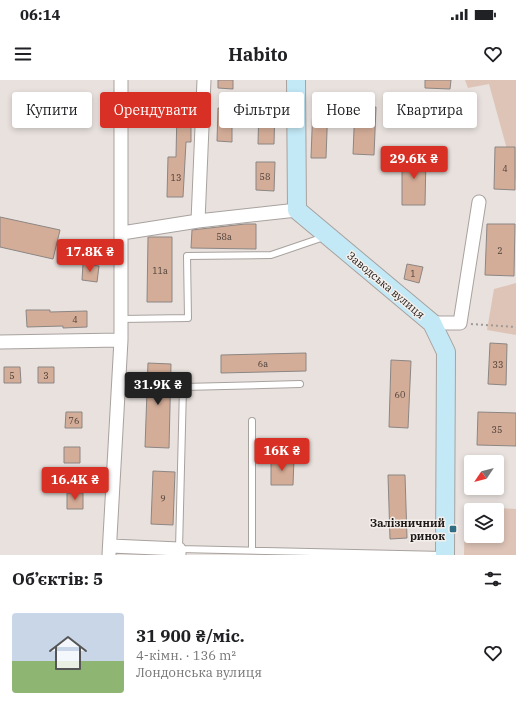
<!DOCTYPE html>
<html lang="uk">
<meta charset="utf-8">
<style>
:root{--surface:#fff;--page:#f6f6f6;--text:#202124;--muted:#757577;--line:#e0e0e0;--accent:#d93025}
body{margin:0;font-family:"IBM Plex Serif",serif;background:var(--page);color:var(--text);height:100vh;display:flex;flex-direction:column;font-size:15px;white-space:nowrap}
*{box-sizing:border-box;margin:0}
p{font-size:13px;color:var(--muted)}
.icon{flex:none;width:22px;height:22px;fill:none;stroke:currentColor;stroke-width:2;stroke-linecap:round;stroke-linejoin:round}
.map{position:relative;height:475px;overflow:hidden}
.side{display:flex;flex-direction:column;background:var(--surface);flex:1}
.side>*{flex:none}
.hud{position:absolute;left:12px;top:12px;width:492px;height:36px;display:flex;gap:8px}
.needle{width:26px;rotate:235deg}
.controls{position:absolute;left:464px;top:375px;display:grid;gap:8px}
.controls a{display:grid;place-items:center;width:40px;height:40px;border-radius:4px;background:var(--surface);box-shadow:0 2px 6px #0003;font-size:20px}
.price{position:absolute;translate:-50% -34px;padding:0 9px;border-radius:4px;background:var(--accent);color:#fff;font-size:13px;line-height:26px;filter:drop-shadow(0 1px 2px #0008)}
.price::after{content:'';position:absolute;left:50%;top:24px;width:12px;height:9px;margin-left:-6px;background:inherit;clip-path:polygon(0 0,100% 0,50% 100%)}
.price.active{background:#222;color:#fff}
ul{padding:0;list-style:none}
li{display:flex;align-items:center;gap:12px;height:100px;padding:0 12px}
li+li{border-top:1px solid var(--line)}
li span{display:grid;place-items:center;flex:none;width:112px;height:80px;border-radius:4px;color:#555}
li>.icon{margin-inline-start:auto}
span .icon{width:48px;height:48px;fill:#fffc;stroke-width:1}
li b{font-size:17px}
h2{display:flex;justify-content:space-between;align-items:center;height:48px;padding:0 12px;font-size:17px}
.tag{padding:0 14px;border-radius:4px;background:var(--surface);box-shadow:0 2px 6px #0003;font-size:14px;line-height:36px}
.tag.active{background:var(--accent);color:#fff}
.status{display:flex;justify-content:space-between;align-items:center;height:28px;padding:0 20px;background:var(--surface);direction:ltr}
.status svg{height:11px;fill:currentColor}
header{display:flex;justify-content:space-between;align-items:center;height:52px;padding:0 12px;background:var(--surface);font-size:18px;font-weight:800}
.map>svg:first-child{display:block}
.green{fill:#dec4b7;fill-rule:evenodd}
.building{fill:#d4ad98;stroke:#8c8683}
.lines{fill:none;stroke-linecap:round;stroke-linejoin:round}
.lane-casing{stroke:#a8a29f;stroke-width:8}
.street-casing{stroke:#a8a29f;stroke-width:15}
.secondary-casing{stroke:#a8a29f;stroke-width:20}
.path{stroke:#9e9997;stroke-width:2;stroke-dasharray:2 3;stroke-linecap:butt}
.lane{stroke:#fff;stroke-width:6}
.street{stroke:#fff;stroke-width:13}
.secondary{stroke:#c3e9f6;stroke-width:18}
.poi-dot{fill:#306d84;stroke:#f5efeb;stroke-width:1.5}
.labels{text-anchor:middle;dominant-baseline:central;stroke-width:3;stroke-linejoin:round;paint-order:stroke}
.number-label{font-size:9px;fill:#493d37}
.street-label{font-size:11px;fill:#1b1817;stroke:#f5efeb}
.poi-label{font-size:11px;font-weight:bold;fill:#1b1817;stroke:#f5efeb;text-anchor:end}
</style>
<div class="status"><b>06:14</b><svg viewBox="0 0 49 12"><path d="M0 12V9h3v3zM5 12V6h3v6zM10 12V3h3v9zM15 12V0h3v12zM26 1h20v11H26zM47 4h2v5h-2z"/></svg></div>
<header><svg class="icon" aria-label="menu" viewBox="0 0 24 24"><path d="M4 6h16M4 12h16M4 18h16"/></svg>Habito<svg class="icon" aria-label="heart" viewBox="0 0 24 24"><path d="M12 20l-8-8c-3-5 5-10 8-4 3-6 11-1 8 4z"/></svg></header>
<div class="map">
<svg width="516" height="475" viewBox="0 0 516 475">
<rect width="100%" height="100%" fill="#e8e1de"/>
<!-- green -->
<path class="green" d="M465,0h51v102l-27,-98 -21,4z
M516,203v52l-29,-5 7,-41z
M465,426l51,3v46h-52zM471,430h26v26h-26z"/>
<!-- building -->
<path class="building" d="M218,0h15v9l-15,-1z
M425,0h26l-1,9 -25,-1z
M313,24h15l-2,54h-15z
M259,25l16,1 -1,38h-16z
M355,26l21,1 -2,48 -21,-1z
M218,28l14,1v33l-15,-1z
M177,29h14v33h-5l-3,55h-16l1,-40h8z
M495,67h20v43l-21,-1z
M402,75l24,1 -1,49h-23z
M256,82h19l-1,29 -18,-1z
M0,137l60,13 -7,29 -53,-12z
M245,144h11v25l-65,-1 1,-18z
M487,144h28l-1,52 -29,-1z
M148,157h24v65h-25z
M83,184l16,2 -2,16 -15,-2z
M407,184l16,3 -4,16 -15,-4z
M26,230h24v2l37,-1v16l-24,1v-2l-36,1z
M490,263l17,1 -1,41 -18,-1z
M306,273v18l-85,2v-18z
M391,280l20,1 -3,67 -19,-1z
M148,283l23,1 -2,84 -24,-1z
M4,287h16l1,16h-17z
M38,287h16v16h-16z
M66,332h16v16h-17z
M478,332l38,1v33l-39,-1z
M64,367h16v16h-16z
M271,378l23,1 -1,26h-22z
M153,391l22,1 -2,53 -22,-1z
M388,395h17l2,63 -17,1z
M67,413h16v16h-16z"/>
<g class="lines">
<!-- lane casing -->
<g class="lane-casing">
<path id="lane" d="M121,239l67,-1 -1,-62 84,-1 53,-18
M300,304l-117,3 -4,162 265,6
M252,470v-129"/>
</g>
<!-- street casing -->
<g class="street-casing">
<path id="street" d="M198,141l6,-141
M122,153l76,-12 99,-11
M432,243h28l19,-121
M0,262l121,-2
M111,466l68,3v6
M109,475l12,-215v-260"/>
</g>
<!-- secondary casing -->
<g class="secondary-casing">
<path id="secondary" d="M296,0l1,130 135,113 14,29 -1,203"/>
</g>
<!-- path -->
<path class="path" d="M471,244l45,3"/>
<!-- lane -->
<use href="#lane" class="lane"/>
<!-- street -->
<use href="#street" class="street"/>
<!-- secondary -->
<use href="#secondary" class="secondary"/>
</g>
<!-- markers -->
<rect class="poi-dot" x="449" y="445" width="8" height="8" rx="2"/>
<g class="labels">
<!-- number labels -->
<g class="number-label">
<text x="505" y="88">4</text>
<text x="265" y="96">58</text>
<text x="176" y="97">13</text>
<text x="224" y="156">58а</text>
<text x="500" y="170">2</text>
<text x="160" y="190">11а</text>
<text x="413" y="193">1</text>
<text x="75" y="239">4</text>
<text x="263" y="283">6а</text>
<text x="498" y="284">33</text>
<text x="12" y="295">5</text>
<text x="46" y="295">3</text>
<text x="400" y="314">60</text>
<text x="74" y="340">76</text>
<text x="497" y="349">35</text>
<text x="163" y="418">9</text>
</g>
<!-- street labels -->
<g class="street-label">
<text transform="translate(386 205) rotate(40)">Заводська вулиця</text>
</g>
<!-- poi labels -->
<g class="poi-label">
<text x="445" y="443">Залізничний<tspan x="445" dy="13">ринок</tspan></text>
</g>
</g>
</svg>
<div class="controls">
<a><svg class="needle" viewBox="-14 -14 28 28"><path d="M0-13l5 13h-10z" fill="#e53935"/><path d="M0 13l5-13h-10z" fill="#757577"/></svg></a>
<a><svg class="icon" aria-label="layers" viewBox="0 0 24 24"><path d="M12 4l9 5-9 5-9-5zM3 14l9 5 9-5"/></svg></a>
</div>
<b class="price" style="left:414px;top:100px">29.6K ₴</b>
<b class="price" style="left:90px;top:193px">17.8K ₴</b>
<b class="price active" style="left:158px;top:326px">31.9K ₴</b>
<b class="price" style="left:282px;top:392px">16K ₴</b>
<b class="price" style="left:75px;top:421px">16.4K ₴</b>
<div class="hud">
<a class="tag">Купити</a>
<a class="tag active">Орендувати</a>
<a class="tag">Фільтри</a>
<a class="tag">Нове</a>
<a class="tag">Квартира</a>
</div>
</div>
<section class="side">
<h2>Об’єктів: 5<svg class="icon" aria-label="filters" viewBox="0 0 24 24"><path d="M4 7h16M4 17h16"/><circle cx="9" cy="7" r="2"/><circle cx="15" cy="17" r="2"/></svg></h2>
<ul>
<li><span style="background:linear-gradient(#c9d6e8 60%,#8fb573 0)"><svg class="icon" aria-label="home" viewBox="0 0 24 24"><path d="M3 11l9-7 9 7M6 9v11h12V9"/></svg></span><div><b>31 900 ₴/міс.</b><p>4-кімн. · 136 m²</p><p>Лондонська вулиця</p></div><svg class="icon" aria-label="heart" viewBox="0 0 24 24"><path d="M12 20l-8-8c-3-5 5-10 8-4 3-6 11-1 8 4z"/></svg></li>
</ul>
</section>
